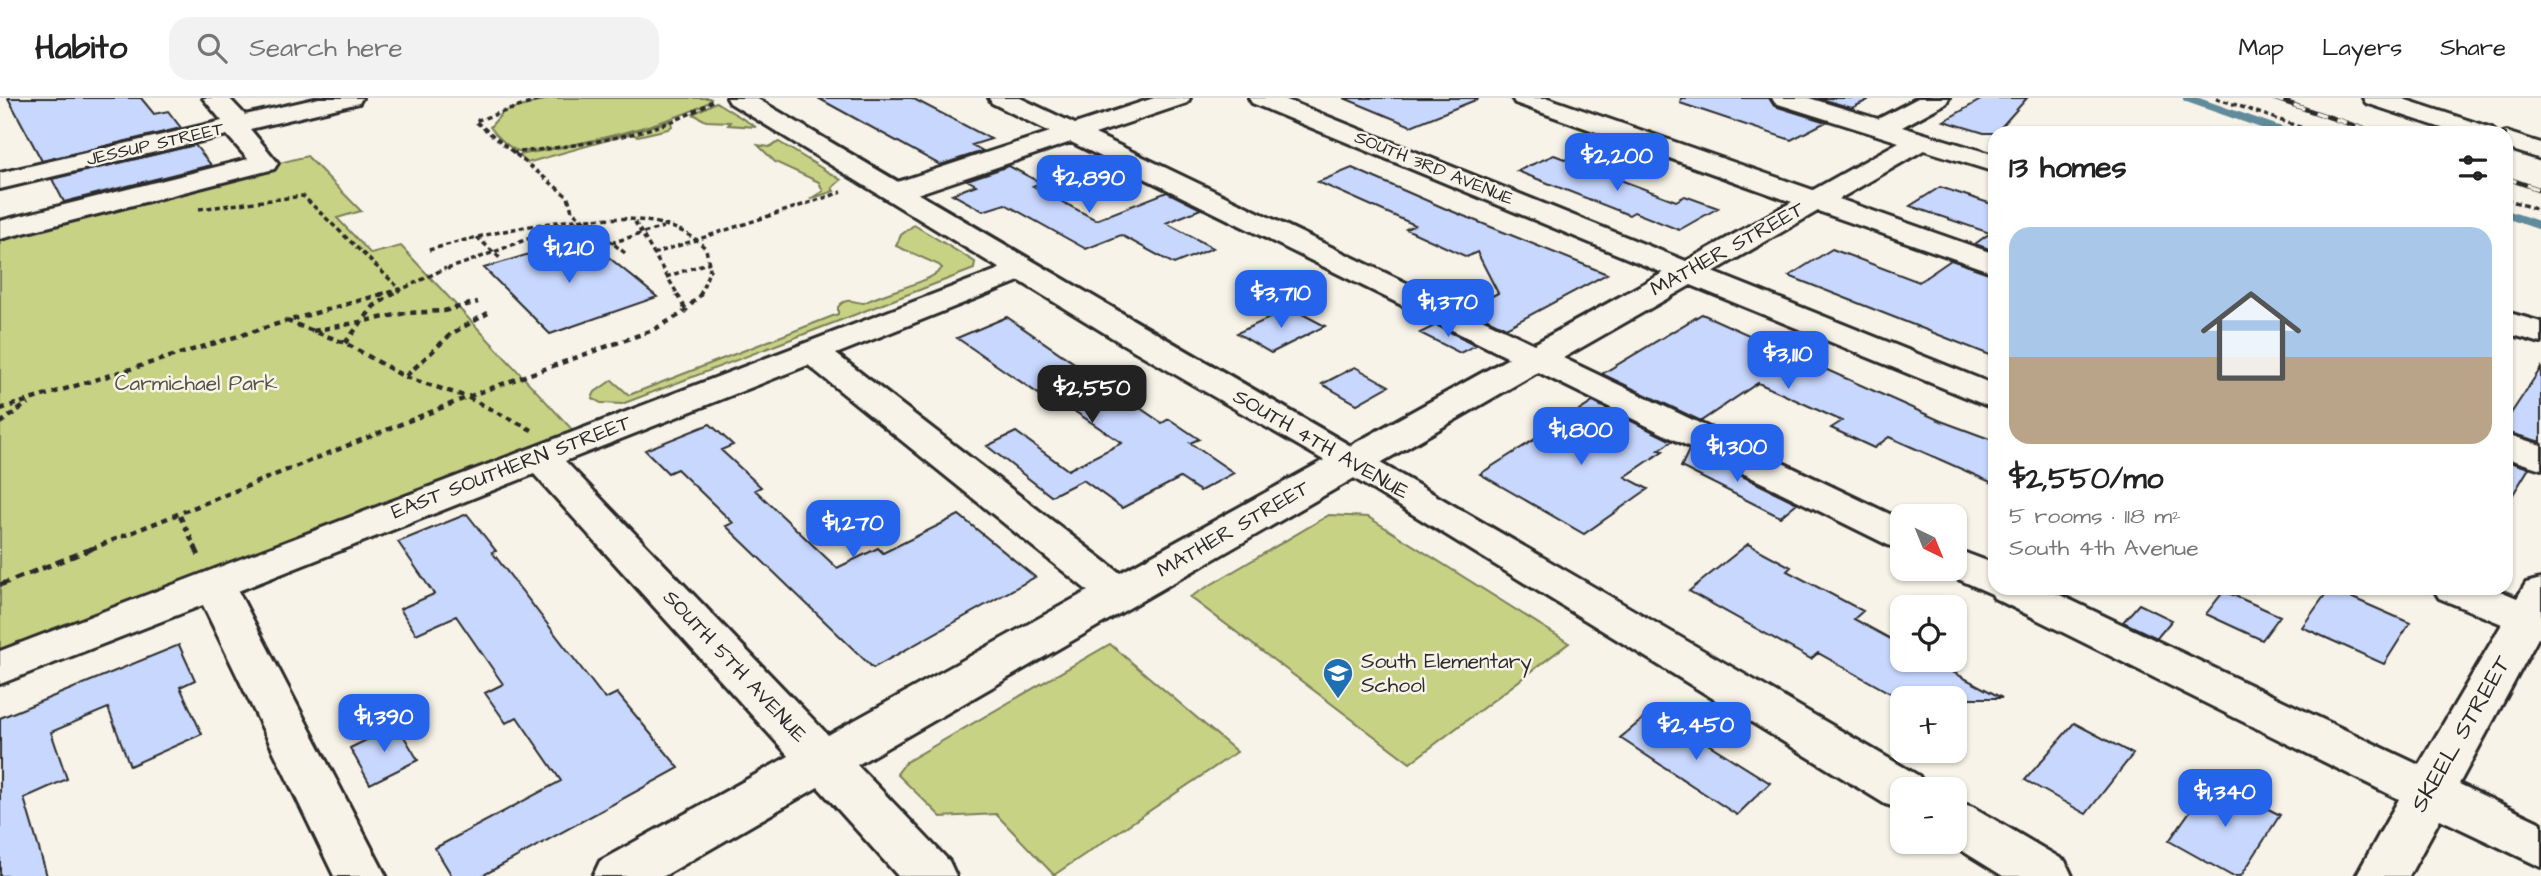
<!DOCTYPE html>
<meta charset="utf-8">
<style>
:root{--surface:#fff;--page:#f2f2f2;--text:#222;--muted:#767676;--line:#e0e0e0;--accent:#2563eb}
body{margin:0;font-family:"Architects Daughter",sans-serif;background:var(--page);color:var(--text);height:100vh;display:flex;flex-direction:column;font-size:26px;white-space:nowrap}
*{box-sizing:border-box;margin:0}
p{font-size:23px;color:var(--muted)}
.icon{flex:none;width:38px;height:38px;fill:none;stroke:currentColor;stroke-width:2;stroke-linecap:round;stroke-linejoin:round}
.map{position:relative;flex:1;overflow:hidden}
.side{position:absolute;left:1988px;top:28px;width:525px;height:469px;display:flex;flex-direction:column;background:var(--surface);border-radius:21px;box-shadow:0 2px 5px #0004}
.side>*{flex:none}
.needle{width:46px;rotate:137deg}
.fabs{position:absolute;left:1890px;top:406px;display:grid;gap:14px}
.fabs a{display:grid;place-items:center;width:77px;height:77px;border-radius:14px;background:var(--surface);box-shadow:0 2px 5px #0004;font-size:35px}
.price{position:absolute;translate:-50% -60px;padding:0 16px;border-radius:14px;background:var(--accent);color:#fff;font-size:23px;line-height:46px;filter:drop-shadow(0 2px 4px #0008)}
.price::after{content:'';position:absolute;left:50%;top:42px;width:21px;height:16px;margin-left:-10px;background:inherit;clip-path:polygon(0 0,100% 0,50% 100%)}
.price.active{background:#222;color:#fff}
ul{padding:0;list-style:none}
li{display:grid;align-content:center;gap:14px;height:371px;padding:0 21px}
li span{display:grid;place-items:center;height:217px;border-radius:21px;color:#555}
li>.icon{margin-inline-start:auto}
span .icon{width:126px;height:126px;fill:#fffc;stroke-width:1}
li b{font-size:30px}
h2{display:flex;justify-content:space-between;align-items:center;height:84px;padding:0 21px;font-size:30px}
header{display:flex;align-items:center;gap:42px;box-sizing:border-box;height:98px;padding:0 35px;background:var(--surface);border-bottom:2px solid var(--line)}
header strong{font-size:33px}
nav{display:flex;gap:38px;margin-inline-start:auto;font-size:24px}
.search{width:490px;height:63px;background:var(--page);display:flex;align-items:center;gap:18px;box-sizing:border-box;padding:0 24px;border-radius:21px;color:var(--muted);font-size:26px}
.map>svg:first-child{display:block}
.green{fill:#c7d285;stroke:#797e58;stroke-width:2}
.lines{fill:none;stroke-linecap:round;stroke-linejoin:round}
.stream{stroke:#608b9b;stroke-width:8}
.building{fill:#c7d7fe;stroke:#2b2b2b;stroke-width:2}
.minor-casing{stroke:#2b2b2b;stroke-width:6}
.major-casing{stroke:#2b2b2b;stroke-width:6}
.path-far2{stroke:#2b2b2b;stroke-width:3.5;stroke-dasharray:5 3.5;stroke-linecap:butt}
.path-far1{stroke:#2b2b2b;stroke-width:4.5;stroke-dasharray:6 5;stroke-linecap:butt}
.path{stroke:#2b2b2b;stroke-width:5;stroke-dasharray:9 6;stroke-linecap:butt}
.minor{fill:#f7f3e8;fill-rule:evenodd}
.major{fill:#f7f3e8;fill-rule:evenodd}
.rail-casing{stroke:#2b2b2b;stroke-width:5}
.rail{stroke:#f7f3e8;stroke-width:3.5;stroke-dasharray:11;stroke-linecap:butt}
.labels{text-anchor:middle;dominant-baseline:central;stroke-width:5;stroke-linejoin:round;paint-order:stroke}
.far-street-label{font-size:18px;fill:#2b2b2b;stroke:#f7f3e8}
.street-label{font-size:21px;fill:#2b2b2b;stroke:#f7f3e8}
.park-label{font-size:21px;fill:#525542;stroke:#f7f3e8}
.poi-label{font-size:21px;fill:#2b2b2b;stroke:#f7f3e8;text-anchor:start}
.near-street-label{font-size:24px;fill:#2b2b2b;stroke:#f7f3e8}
</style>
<header>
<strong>Habito</strong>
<div class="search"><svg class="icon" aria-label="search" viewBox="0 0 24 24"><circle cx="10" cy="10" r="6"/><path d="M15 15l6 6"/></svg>Search here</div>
<nav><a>Map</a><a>Layers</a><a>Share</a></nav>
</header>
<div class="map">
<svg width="2541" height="778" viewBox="0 0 2541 778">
<rect width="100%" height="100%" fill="#f7f3e8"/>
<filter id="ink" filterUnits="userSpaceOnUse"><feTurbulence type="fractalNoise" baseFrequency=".0143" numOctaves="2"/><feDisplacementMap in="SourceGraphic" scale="14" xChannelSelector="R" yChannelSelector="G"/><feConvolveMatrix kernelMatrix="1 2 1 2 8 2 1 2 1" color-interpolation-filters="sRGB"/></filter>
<g filter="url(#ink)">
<!-- green -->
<path class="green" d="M551,0h158l2,1c-13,19 -167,56 -192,52 -10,-2 -23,-16 -29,-24l13,-15z
M716,4l40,25 -28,-2 2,-3 -24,-1 -13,-7z
M671,23l1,5 -4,3 -30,7 -9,-2 -102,29 -8,-8 72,-13z
M779,44l62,38 -9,8 2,3 -24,8 13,-8 -4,-9 -44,-20 -17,-17 11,2z
M307,58l54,55 -24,7 34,36 30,-8 180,193 -581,228v-433z
M914,127l61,37 -1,7 -352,135 -21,-1 -9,-5 3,-6 17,-12 17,15 209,-81v-7c8,-11 17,-4 26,-4 19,-11 69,-21 78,-35l-3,-3 -43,-19 5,-11z
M1329,417l39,2 201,126 -159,120 -220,-166z
M1110,546l127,108 -183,123 -58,-61 -55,3 -44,-43 9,-12z"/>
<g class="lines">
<!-- stream -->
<path class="stream" d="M2187,0l100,35
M2506,116l35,12"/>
</g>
<!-- building -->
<path class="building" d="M8,0h133l13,16 14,-3 13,17 -139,33z
M818,0h94l79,41 -19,6 11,6 -43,14z
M1344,0h134v1l-67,27z
M1681,0h88l5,8 52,16 -35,18 -111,-37z
M1818,0h54l-20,10z
M1984,0h43l-31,35h-12l-40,-12z
M195,47l16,20 -147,37 -12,-23z
M1554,57l122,46 9,-5 33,12 -39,22 -45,-18 -5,3 -112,-44z
M1009,68l32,17 -8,3 63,34 71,-28 34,17 -35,14 47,25 -39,16 -53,-29 -35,14 -81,-45 -22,7 -31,-17 24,-9 -9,-5z
M1352,70l92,40 163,66 -101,54 -39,-19 31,-16 -21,-41 -10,5 -61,-28 9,-4 -97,-43z
M1940,89l55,18v46l-20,-7 15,-11 -80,-27z
M584,139l73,60 -107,37 -66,-66z
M1832,151l87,33 32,-22 44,15v82l-206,-81z
M1291,210l34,18 -54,27 -34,-20z
M1702,216l239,107 54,20v43l-106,-47 -15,11 -43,-20 11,-7 -84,-38 -57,38 -99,-47z
M1007,219l155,106 7,-4 30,20 -9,4 44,30 -34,18 -20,-13 -58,30 -39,-28 -32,16 -64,-50 29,-14 52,38 54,-27 -60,-40 -6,3 -99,-68z
M1436,227l40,20 -16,8 -40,-20z
M1355,269l34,19 -32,18 -35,-20z
M2541,270v74l-35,-10v-11z
M1593,304l79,39 -13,9 4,1 -38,26 23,12 -64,45 -104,-60z
M710,326l23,21 -12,5 40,37 -6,3 82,78 41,-20 5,5 76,-38 76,62 -162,91 -147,-142 7,-3 -56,-54 -9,4 -23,-23z
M1689,352l108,53 -17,14 -99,-50z
M2506,363l23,7 -23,38z
M467,416l29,37 -4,1 113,147 12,-6 62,75 -197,108h-30l-17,-28 126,-67 -44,-64 -11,6 -21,-30 18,-9 -47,-68 -40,18 -16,-25 34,-15 -36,-52z
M1748,446l43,23 -4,4 76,40 -9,8 48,26v15h28l72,38h-103l-81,-45 -7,6 -122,-68z
M2330,490l80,35 -26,41 -82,-37z
M2224,493l56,25 -18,24 -56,-26z
M2139,506l33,16 -15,18 -34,-16z
M179,547l16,35 -15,7 22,47 -72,32 -22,-58 -57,24 16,47 -43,19 23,78h-47v-158z
M1654,612l116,73 -33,32 -117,-77z
M2074,625l59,31 -47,60 -61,-34z
M397,627l21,35 -48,24 -20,-36z
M2212,682l68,35 -39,61h-9l-63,-35z"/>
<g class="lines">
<!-- minor casing -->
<g class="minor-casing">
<path id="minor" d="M203,0h26l16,17 74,-17h43l-3,5 -109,26 28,34 -4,6 -274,70v-18l248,-62 -21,-24 -227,54v-16l222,-52z
M989,0h31l55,26 79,-26h36l-3,5 -92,31 439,210 129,-71 -411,-170 -3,-5h33l404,163 106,-59 -277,-99 -3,-5h36l265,92 86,-48 -124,-39 -3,-5h37l69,21 40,-21h31l-3,5 -44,24 93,28v17l-71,-22 -85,49 156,55v19l-177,-62 -105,61 282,113v24l-304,-124 -128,73 339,162v29l-14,-4 -350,-173 -681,393 92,96 7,15h-58l-80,-89 -154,89h-71l7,-15 189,-105 -255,-282 -296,117 148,285h-52l-131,-271 -203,79v-33l1023,-391 11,3 4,6 -4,6 -198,79 284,219 389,-215 -438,-216 -163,55h-20l-4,-6 4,-6 162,-53 -58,-29zM808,267l280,226 -260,144 -263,-274z
M2363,0h37l92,30 4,5h-39l-91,-30z
M2506,34l35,11v16l-35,-11v-15h-3z
M2506,214l35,10v21l-35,-10z
M2506,336l35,11v24l-35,-11z
M1955,451l40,15v24h50l374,177 83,-141 -63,-26 -6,-10h60l24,10 9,-15 15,-4v60l-3,-1 -79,146 82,39v44l-101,-48 -31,57h-53l43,-77 -405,-201 -2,-4 -52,-23 -1,-2h16z"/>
</g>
<!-- major casing -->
<g class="major-casing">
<path id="major" d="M727,0h29c386,229 776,452 1163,678l7,13h-24v20l-17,-5 -546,-335 -218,-126 -391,-240z
M1955,703l18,6 92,54 7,15h-69l-55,-34h7z"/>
</g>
<!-- path-far2 -->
<path class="path-far2" d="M546,0l-71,23 93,76 4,14 53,42
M2216,0l101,35
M512,55c62,-7 148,-17 200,-52
M2506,101l35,12
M199,111l104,-13 97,93 -23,6
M635,124l43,73
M477,139l25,23
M611,145l52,-16
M429,152c65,-19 225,-60 277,-1l4,20 -10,26
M653,156l189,-62
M447,171c44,-14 85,-34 130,-47
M666,179l44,-15
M390,197l56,-27"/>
<!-- path-far1 -->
<path class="path-far1" d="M383,196l-96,27 58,22 60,34 62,20 65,33
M677,196l9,16
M313,233l93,-18 38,-2 34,-9
M345,245l29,-37 19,-12
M406,278l45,-42 37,-21
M0,311l287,-88
M0,325l28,-20
M180,418l16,33
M91,451l392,-158 170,-61 30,-17 18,-19"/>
<!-- path -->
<path class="path" d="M195,449l5,11
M0,487l96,-38"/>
<!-- minor -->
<use href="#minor" class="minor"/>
<!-- major -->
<use href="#major" class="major"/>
<!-- rail casing -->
<g class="rail-casing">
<path id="rail" d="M2273,0l103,35
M2506,80l35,12"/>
</g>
<!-- rail -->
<use href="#rail" class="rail"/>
</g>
</g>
<!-- icons -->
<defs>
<g id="school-pin" transform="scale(1.575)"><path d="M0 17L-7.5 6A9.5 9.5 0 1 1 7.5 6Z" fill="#1f6fb2" stroke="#f7f3e8"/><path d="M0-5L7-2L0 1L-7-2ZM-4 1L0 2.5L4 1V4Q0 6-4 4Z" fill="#fff"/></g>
</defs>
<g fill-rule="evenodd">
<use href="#school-pin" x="1338" y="575"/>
</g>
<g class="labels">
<!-- far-street labels -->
<g class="far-street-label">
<text transform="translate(155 46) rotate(-13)">JESSUP STREET</text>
<text transform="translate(1434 70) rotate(22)">SOUTH 3RD AVENUE</text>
</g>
<!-- street labels -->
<g class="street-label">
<text transform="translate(1727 151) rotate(-29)">MATHER STREET</text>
<text transform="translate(1321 346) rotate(30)">SOUTH 4TH AVENUE</text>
<text transform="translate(511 369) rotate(-21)">EAST SOUTHERN STREET</text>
<text transform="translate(1233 431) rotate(-30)">MATHER STREET</text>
<text transform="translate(735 568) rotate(47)">SOUTH 5TH AVENUE</text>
</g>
<!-- park labels -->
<g class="park-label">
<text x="196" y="285">Carmichael Park</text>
</g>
<!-- poi labels -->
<g class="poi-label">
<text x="1361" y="563">South Elementary<tspan x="1361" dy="24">School</tspan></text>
</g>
<!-- near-street labels -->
<g class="near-street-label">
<text transform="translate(2461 636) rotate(-60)">SKEEL STREET</text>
</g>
</g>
</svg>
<div class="fabs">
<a><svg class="needle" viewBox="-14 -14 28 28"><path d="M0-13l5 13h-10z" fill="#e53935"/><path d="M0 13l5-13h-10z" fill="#767676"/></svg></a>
<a><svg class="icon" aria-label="locate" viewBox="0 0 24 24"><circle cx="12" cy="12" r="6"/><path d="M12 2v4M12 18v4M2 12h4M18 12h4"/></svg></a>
<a>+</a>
<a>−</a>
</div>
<b class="price" style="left:1617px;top:95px">$2,200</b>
<b class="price" style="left:1089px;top:117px">$2,890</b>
<b class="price" style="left:569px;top:187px">$1,210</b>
<b class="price" style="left:1281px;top:232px">$3,710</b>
<b class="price" style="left:1448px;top:241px">$1,370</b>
<b class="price" style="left:1788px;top:293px">$3,110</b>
<b class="price active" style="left:1092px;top:327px">$2,550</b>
<b class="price" style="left:1581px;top:369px">$1,800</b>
<b class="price" style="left:1737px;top:386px">$1,300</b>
<b class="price" style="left:853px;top:462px">$1,270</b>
<b class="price" style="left:384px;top:656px">$1,390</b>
<b class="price" style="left:1696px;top:664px">$2,450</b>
<b class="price" style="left:2225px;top:731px">$1,340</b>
<section class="side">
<h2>13 homes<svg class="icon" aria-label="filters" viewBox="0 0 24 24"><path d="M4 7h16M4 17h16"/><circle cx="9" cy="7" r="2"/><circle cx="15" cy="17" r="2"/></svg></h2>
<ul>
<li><span style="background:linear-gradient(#a9c7e8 60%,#b9a48a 0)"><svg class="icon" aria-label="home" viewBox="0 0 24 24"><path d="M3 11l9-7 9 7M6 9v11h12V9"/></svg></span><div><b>$2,550/mo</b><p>5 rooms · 118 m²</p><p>South 4th Avenue</p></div></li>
</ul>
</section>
</div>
